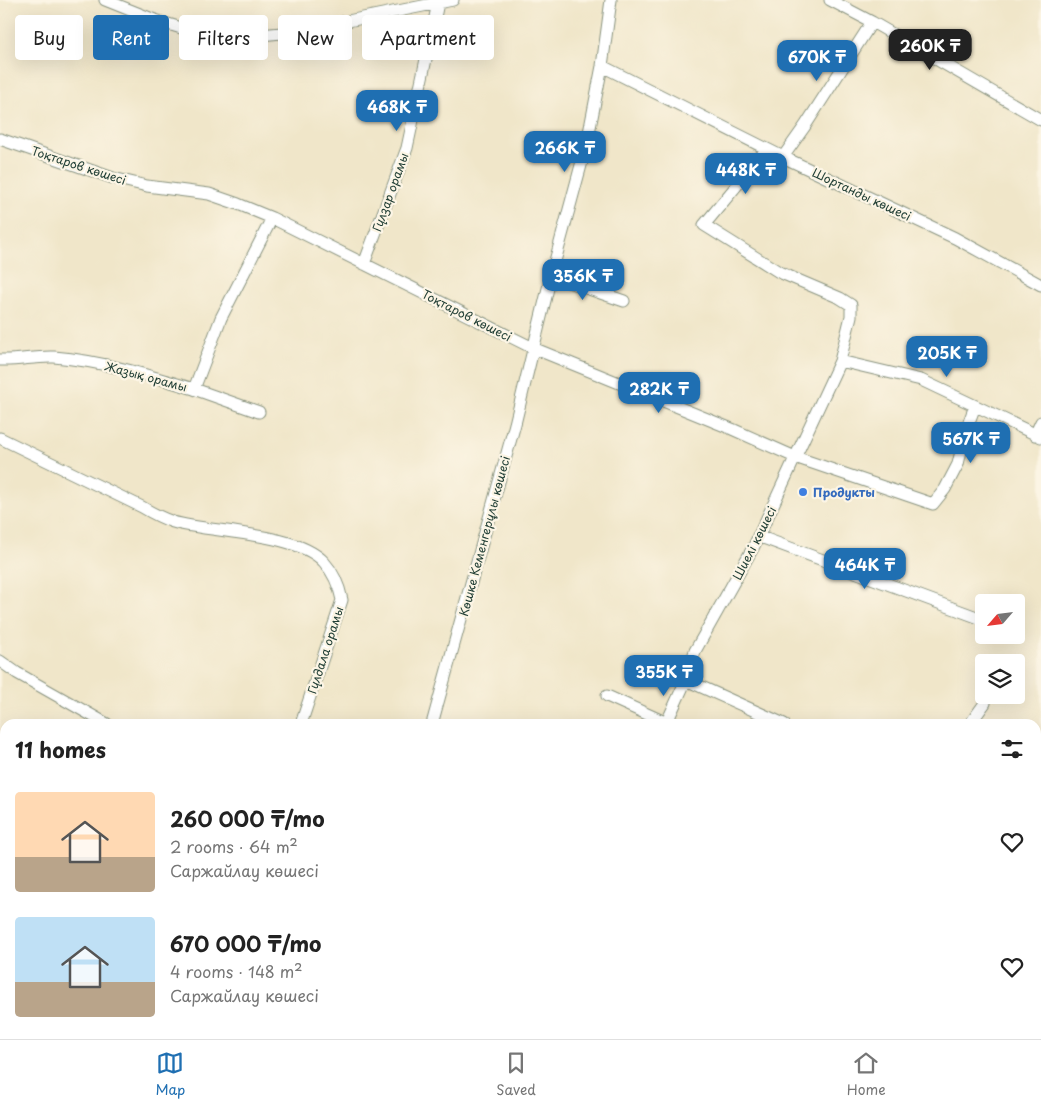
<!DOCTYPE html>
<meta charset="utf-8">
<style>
:root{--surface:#fff;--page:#f2f2f2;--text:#222;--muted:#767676;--line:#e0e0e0;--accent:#1f6fb2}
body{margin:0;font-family:"Playpen Sans",sans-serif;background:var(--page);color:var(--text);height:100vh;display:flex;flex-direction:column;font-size:19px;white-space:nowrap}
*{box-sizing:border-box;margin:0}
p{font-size:16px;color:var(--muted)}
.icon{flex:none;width:28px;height:28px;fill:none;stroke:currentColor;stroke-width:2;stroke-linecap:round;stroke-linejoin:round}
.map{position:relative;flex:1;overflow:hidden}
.drawer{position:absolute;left:0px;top:719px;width:1041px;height:321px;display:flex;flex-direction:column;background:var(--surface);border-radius:15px 15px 0 0;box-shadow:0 5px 20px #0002}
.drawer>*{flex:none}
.top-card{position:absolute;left:15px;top:15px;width:500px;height:45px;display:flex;gap:10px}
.needle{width:32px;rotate:242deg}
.buttons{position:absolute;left:975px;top:594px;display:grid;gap:10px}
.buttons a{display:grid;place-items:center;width:50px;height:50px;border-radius:5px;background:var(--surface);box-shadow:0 5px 20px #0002;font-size:25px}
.price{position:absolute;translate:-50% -42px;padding:0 11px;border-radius:10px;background:var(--accent);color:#fff;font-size:16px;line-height:32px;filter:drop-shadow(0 1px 2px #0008)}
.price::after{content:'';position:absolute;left:50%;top:30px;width:15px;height:11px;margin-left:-8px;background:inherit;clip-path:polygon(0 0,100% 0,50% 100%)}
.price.active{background:#222;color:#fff}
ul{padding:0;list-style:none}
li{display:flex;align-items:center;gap:15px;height:125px;padding:0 15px}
li span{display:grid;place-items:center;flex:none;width:140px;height:100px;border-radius:5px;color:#555}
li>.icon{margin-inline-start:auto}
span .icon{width:60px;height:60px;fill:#fffc;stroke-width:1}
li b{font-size:21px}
h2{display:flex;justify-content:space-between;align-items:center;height:60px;padding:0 15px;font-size:21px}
.chip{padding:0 18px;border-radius:5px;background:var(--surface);box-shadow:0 5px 20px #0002;font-size:18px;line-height:45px}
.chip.active{background:var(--accent);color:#fff}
.tab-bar{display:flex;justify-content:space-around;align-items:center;height:70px;border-top:1px solid var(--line);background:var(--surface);font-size:14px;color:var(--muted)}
.tab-bar a{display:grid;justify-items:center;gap:2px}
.tab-bar .active{color:var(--accent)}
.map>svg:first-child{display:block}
.green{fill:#7ad196;stroke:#4c8765}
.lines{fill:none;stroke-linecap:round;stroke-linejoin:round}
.minor-casing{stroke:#88927e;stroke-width:13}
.major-casing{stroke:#88927e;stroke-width:16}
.minor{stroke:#fff;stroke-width:11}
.major{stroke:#fff;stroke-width:14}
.shop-dot{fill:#3f7fe0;stroke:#fcf5e5;stroke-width:2}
.labels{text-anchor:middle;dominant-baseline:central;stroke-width:4.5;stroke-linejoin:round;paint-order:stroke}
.street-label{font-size:12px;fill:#1f3d34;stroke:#fcf5e5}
.shop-label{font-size:12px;font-weight:bold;fill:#366cbe;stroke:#fcf5e5;text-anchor:start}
</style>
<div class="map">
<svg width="1041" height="1039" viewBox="0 0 1041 1039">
<rect width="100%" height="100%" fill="#fcf5e5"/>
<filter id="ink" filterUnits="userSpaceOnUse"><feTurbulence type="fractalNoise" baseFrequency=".02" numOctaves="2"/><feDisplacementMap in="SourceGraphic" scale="10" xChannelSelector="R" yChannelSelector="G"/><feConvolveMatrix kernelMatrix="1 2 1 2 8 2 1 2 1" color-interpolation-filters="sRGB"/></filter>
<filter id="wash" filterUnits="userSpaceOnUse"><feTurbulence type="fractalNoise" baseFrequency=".0096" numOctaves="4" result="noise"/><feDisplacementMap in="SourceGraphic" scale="20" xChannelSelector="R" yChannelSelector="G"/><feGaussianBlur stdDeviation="1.12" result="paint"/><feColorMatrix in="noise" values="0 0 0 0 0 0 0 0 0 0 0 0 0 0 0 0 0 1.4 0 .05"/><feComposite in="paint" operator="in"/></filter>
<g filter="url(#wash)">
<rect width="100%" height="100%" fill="#f0e6c9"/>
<!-- green -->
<path class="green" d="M0,910l5,12v113h86l4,4h-95z"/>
</g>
<g filter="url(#ink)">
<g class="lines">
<!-- minor casing -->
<g class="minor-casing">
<path id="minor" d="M105,0l50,20 46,14 48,2 44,-4 160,-32
M830,0l42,22 169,98
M602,66l181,91 172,81 86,47
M0,139l113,39 34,8 62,8 29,10 34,14 261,130 199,81 63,28 138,47 12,-15 13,-25 8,-34 9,-24
M783,157l22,-31 67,-104
M364,264l43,-116 31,-145
M551,276l73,25
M0,360c18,1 36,-4 54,-3 48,4 94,18 140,32l27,-71 51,-100
M840,361l81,19 120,57
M194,389l65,23
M1035,435l6,-13
M0,438l142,69c10,6 19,11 31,15 38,11 124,10 151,40 10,11 15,23 18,38l-41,124
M758,536l224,83
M0,661l17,12 90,51
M686,680l98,44
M607,696l60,27
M432,724l83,-300 36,-148 36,-133 15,-77 9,-66
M666,724l20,-44 9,-29 59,-105 86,-185 11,-45v-11l-11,-7 -61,-26 -75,-47 63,-76
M970,724l15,-21
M0,830l5,2
M124,1035l3,4
M152,1039l4,-4
M367,1039l1,-4
M525,1039l1,-4"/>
</g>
<!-- major casing -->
<g class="major-casing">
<path id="major" d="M1036,932l5,1
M790,1039l2,-4"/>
</g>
<!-- minor -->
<use href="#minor" class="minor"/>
<!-- major -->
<use href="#major" class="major"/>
</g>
</g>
<!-- markers -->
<circle class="shop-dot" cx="803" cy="492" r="5"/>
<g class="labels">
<!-- street labels -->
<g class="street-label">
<text transform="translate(79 165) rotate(18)">Тоқтаров көшесі</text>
<text transform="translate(390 192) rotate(-70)">Гүлзар орамы</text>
<text transform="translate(862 194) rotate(25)">Шортанды көшесі</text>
<text transform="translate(467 315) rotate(27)">Тоқтаров көшесі</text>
<text transform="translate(146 376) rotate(15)">Жазық орамы</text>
<text transform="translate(484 536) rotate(-75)">Көшке Кеменгерұлы көшесі</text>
<text transform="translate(754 543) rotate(-63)">Шиелі көшесі</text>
<text transform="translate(325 650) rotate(-72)">Гүлдала орамы</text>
</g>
<!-- shop labels -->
<g class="shop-label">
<text x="813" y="492">Продукты</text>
</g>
</g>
</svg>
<div class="buttons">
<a><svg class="needle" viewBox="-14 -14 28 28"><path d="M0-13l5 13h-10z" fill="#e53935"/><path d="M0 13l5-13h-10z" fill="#767676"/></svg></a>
<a><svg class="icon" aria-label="layers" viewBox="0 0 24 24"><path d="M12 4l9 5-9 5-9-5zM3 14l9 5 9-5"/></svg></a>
</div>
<b class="price active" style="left:930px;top:71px">260K ₸</b>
<b class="price" style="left:817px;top:82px">670K ₸</b>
<b class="price" style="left:397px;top:132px">468K ₸</b>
<b class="price" style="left:565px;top:173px">266K ₸</b>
<b class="price" style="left:746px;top:195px">448K ₸</b>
<b class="price" style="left:583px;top:301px">356K ₸</b>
<b class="price" style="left:947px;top:378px">205K ₸</b>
<b class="price" style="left:659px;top:414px">282K ₸</b>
<b class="price" style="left:971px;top:464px">567K ₸</b>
<b class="price" style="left:865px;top:590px">464K ₸</b>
<b class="price" style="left:664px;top:697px">355K ₸</b>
<div class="top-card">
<a class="chip">Buy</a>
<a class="chip active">Rent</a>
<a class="chip">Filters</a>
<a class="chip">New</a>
<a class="chip">Apartment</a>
</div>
<section class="drawer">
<h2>11 homes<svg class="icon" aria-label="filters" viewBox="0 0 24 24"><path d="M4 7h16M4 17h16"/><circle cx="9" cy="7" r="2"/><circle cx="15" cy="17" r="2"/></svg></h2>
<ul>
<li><span style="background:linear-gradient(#ffd9b3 65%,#b9a48a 0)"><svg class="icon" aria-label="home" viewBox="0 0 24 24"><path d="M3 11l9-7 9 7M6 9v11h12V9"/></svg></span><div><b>260 000 ₸/mo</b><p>2 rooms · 64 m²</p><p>Саржайлау көшесі</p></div><svg class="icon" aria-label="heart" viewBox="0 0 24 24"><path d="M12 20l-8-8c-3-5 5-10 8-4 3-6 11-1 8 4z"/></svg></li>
<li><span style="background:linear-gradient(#bfe0f5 65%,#b9a48a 0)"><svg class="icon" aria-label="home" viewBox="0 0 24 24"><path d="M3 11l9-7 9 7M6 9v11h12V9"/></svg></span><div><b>670 000 ₸/mo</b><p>4 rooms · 148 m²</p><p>Саржайлау көшесі</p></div><svg class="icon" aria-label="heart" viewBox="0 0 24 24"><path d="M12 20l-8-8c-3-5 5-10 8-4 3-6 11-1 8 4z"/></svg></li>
</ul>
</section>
</div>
<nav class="tab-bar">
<a class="active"><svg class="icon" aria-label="map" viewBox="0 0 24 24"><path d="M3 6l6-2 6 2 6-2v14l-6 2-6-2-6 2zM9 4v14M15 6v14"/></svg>Map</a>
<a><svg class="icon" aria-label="saved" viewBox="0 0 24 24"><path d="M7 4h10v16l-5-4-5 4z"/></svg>Saved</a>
<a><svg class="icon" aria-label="home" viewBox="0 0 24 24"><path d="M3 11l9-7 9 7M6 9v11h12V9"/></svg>Home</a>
</nav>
